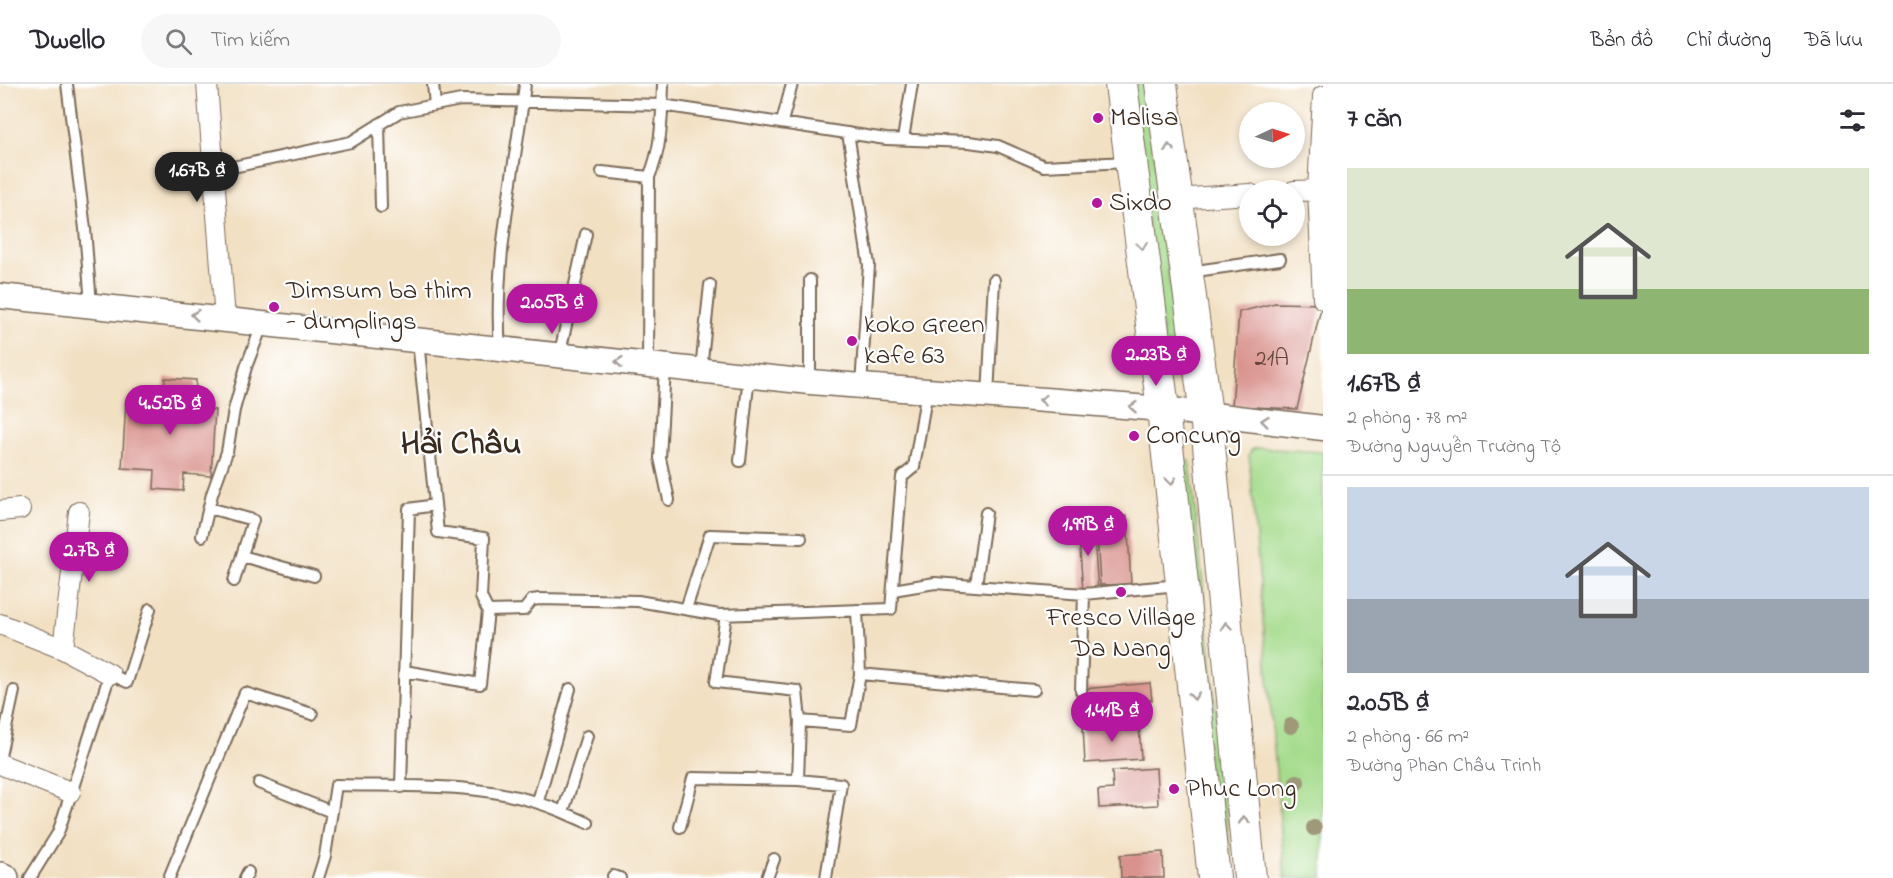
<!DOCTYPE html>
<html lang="vi">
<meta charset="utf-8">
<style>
:root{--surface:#fff;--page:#f7f7f7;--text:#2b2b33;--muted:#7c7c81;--line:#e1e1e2;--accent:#b5179e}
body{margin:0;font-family:"Indie Flower",sans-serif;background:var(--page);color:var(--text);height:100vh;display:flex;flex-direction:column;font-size:22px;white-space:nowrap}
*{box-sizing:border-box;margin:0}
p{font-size:20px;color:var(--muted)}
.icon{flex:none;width:33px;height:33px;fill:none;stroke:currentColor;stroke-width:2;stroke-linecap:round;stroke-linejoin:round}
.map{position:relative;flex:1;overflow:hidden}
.panel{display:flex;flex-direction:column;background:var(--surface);width:570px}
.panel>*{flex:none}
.needle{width:39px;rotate:86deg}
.controls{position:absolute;left:1239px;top:18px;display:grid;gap:12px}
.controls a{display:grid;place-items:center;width:66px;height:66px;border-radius:50%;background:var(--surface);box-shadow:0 3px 9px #0003;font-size:30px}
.price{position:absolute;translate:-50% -51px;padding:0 14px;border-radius:21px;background:var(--accent);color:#fff;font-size:20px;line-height:39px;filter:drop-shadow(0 2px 3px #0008)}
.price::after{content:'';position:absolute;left:50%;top:36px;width:18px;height:14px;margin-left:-9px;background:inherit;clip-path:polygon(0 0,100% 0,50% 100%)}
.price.current{background:#222;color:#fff}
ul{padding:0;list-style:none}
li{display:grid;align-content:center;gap:12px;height:318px;padding:0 24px}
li+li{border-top:2px solid var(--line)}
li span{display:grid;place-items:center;height:186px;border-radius:0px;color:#555}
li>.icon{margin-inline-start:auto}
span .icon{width:108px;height:108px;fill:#fffc;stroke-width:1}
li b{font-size:26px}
h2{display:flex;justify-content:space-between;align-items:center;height:72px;padding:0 24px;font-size:26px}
header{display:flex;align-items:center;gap:36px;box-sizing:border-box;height:84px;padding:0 30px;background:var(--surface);border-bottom:2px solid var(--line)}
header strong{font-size:28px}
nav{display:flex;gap:33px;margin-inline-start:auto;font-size:21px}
.search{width:420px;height:54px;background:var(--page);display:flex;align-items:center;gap:15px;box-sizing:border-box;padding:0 21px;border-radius:33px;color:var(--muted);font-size:22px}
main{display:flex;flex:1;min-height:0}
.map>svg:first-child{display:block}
.green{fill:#a6dc8d;stroke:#708356;stroke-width:1.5}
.building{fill:#d9928d}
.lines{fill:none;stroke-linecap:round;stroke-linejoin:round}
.service-casing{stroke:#7b6a58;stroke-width:14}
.minor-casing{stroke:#7b6a58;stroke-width:22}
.tertiary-casing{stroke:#7b6a58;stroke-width:27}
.secondary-casing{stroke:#7b6a58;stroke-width:30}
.primary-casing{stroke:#7b6a58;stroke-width:34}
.service{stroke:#fff;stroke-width:10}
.minor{stroke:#fff;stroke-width:20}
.tertiary{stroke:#fff;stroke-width:24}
.secondary{stroke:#fff;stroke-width:27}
.primary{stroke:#fff;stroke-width:32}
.tree{fill:#9f997a}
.oneway{stroke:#a79f9a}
.poi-dot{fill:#b5179e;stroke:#fff;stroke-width:2}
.labels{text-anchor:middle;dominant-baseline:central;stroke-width:4.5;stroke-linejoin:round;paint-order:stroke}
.number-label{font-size:24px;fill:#62443a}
.poi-label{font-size:27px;fill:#3b2a1e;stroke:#fff;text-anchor:start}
.district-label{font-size:33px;font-weight:bold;fill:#3b2a1e;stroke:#fff}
</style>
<header>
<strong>Dwello</strong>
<div class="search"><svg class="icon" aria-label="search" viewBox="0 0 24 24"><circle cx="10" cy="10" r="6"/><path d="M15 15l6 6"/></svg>Tìm kiếm</div>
<nav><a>Bản đồ</a><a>Chỉ đường</a><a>Đã lưu</a></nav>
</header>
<main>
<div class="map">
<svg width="1323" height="794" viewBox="0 0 1323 794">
<rect width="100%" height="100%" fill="#fff"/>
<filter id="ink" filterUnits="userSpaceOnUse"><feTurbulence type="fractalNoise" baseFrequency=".0167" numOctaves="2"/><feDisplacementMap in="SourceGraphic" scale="12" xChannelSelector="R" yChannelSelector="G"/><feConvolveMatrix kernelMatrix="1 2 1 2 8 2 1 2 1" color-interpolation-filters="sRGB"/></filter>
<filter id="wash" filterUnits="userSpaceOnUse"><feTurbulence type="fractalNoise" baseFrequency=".008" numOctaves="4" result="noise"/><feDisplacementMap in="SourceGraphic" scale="24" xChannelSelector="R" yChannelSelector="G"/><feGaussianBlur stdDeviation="1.35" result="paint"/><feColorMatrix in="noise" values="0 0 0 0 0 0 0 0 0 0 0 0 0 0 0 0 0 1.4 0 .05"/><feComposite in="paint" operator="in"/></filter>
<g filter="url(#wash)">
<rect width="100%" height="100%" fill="#f2e0c3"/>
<!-- green -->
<path class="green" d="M1129,0h16l32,260 -13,1z
M1259,364l64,4v426h-38l-36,-423 3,-6z
M1190,377l43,417h-13l-43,-416z"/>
<g id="blocks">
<!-- building -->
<path class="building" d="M1275,219l47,1 -25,105 -65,-3 7,-94z
M165,294l31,2 -2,28 21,2 -4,66 -27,-2 -1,17 -29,-2 1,-19 -33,-2 4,-67 37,2z
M1127,432l4,68 -31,1 -4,-66z
M1093,438l5,69 -15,1 -5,-69z
M1150,599l2,17 -67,6 -2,-17z
M1139,640l2,35 -56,4 -2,-36z
M1156,684l2,37 -59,3 -1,-18 15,-1 -1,-18z
M1163,768l1,26h-43l-1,-23z"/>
</g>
</g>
<g filter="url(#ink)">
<use href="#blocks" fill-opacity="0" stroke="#7b6a58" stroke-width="1.5"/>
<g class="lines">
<!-- service casing -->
<g class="service-casing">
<path id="service" d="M67,0l18,145 6,75
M433,0l2,21
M782,38l10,-38
M379,40l2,83
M848,49l21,132 -8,121
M903,55l9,-55
M214,87l137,-29 48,-30 62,-12 201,5 224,34 83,3 29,4 46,20 84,-4
M602,88l47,5
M1189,188l91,-13
M810,196v102
M500,265c-7,-88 15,-178 25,-265
M559,273l27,-123
M648,281l1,-188c13,-29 13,-62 14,-93
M665,283l-5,91 9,42
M701,285l9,-84
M988,312l6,-116
M740,377l9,-86
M209,424l44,12 -19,61
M202,452l10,-42 15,-42 7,-42 12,-43 17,-44
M242,472l72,20
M976,501l10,-72
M893,506l42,-7 149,11 95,-9
M686,525l24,-74 91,3
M488,527l36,-1 8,-10 7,-1 99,2 81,14 172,-6 11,-132 12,-10 13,-76
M726,531l-10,67 81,9 3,30
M404,587l76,13 8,-73 -7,-14 3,-59 -46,-6 -20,-191
M860,590l174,16
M1081,607l3,-97
M0,672l14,-65
M259,699l73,29
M401,703l8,-278 26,-4
M538,717l32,-112
M563,728l25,11
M680,743l13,-49 105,2
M613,792l7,2
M30,794l28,-45 52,-159 17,8 23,-73
M169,794l76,-185 67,21
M245,794l3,-6
M318,794l7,-22 11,-71c77,2 156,-4 227,27l24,-76
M767,794l7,-19
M826,794l15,-94 -43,-4 2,-59 51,4 9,-51 -3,-64"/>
</g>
<!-- minor casing -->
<g class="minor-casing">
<path id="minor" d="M207,0l18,235
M1323,12l-5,94 5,109
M1294,107l29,-1
M1175,115l75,-5
M0,427l20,-2
M0,540l63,25 47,25
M63,565l16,-137
M0,680l70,28"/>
</g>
<!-- tertiary casing -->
<g class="tertiary-casing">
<path id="tertiary" d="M0,212l810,86 353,27 160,19"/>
</g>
<!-- secondary casing -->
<g class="secondary-casing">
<path id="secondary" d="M0,792l5,2"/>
</g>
<!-- primary casing -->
<g class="primary-casing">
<path id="primary" d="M1121,0l42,325 51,469
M1161,0l45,330 44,464"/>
</g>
<!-- service -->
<use href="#service" class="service"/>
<!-- minor -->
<use href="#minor" class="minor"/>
<!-- tertiary -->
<use href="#tertiary" class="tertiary"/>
<!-- secondary -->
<use href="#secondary" class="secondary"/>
<!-- primary -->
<use href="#primary" class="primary"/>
</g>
<!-- trees -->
<g class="tree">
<circle cx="1291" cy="642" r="8"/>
<circle cx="1297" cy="698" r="8"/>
<circle cx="1314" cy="744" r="8"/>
</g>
<!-- one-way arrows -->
<defs><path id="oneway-chevron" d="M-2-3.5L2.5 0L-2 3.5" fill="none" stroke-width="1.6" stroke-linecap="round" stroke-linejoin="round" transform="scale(1.5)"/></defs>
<g class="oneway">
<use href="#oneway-chevron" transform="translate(1169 64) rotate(-97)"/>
<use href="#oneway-chevron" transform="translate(1142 162) rotate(83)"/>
<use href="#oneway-chevron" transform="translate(195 231) rotate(-174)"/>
<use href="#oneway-chevron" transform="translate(619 278) rotate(-175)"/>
<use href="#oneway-chevron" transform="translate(1043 316) rotate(-176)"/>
<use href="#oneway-chevron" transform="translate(1133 323) rotate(-176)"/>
<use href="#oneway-chevron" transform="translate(1265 337) rotate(-174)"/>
<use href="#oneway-chevron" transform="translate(1171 397) rotate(84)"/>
<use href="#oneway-chevron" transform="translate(1226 542) rotate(-95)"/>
<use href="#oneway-chevron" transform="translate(1194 612) rotate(84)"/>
<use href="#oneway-chevron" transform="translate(1244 736) rotate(-95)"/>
</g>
</g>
<!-- markers -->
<g class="poi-dot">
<circle cx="1098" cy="34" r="6"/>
<circle cx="1097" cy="119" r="6"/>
<circle cx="274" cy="223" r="6"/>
<circle cx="852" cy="257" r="6"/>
<circle cx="1134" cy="352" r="6"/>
<circle cx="1121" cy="508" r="6"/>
<circle cx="1174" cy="705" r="6"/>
</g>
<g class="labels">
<!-- number labels -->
<g class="number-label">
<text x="1272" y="275">21A</text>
</g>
<!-- poi labels -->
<g class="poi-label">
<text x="1110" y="34">Malisa</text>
<text x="1109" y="119">Sixdo</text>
<text x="286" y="207">Dimsum ba thim<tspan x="286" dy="31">- dumplings</tspan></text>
<text x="864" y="241">koko Green<tspan x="864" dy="31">kafe 63</tspan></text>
<text x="1146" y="352">Concung</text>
<text x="1121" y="534" text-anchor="middle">Fresco Village<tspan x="1121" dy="31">Da Nang</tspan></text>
<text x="1186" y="705">Phuc Long</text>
</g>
<!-- district labels -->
<g class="district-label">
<text x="461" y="361">Hải Châu</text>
</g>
</g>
</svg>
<div class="controls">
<a><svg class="needle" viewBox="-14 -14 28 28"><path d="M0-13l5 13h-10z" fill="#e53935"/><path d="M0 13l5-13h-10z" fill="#7c7c81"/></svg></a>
<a><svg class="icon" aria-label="locate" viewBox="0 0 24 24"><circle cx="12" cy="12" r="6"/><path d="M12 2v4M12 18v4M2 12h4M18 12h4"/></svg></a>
</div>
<b class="price current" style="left:197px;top:119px">1.67B ₫</b>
<b class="price" style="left:552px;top:251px">2.05B ₫</b>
<b class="price" style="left:1156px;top:303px">2.23B ₫</b>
<b class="price" style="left:170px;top:352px">4.52B ₫</b>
<b class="price" style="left:1088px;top:473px">1.99B ₫</b>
<b class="price" style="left:89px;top:499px">2.7B ₫</b>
<b class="price" style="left:1112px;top:659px">1.41B ₫</b>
</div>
<section class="panel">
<h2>7 căn<svg class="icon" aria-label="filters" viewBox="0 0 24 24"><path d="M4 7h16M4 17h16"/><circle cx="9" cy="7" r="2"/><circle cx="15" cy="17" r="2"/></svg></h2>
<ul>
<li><span style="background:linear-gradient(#dfe7d0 65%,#8fb573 0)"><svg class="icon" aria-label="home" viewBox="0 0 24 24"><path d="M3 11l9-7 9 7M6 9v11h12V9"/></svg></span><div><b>1.67B ₫</b><p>2 phòng · 78 m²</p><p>Đường Nguyễn Trường Tộ</p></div></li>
<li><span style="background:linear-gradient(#c9d6e8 60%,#9aa5b1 0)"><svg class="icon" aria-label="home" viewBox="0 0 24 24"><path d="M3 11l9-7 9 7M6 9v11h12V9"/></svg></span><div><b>2.05B ₫</b><p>2 phòng · 66 m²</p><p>Đường Phan Châu Trinh</p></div></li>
</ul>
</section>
</main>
